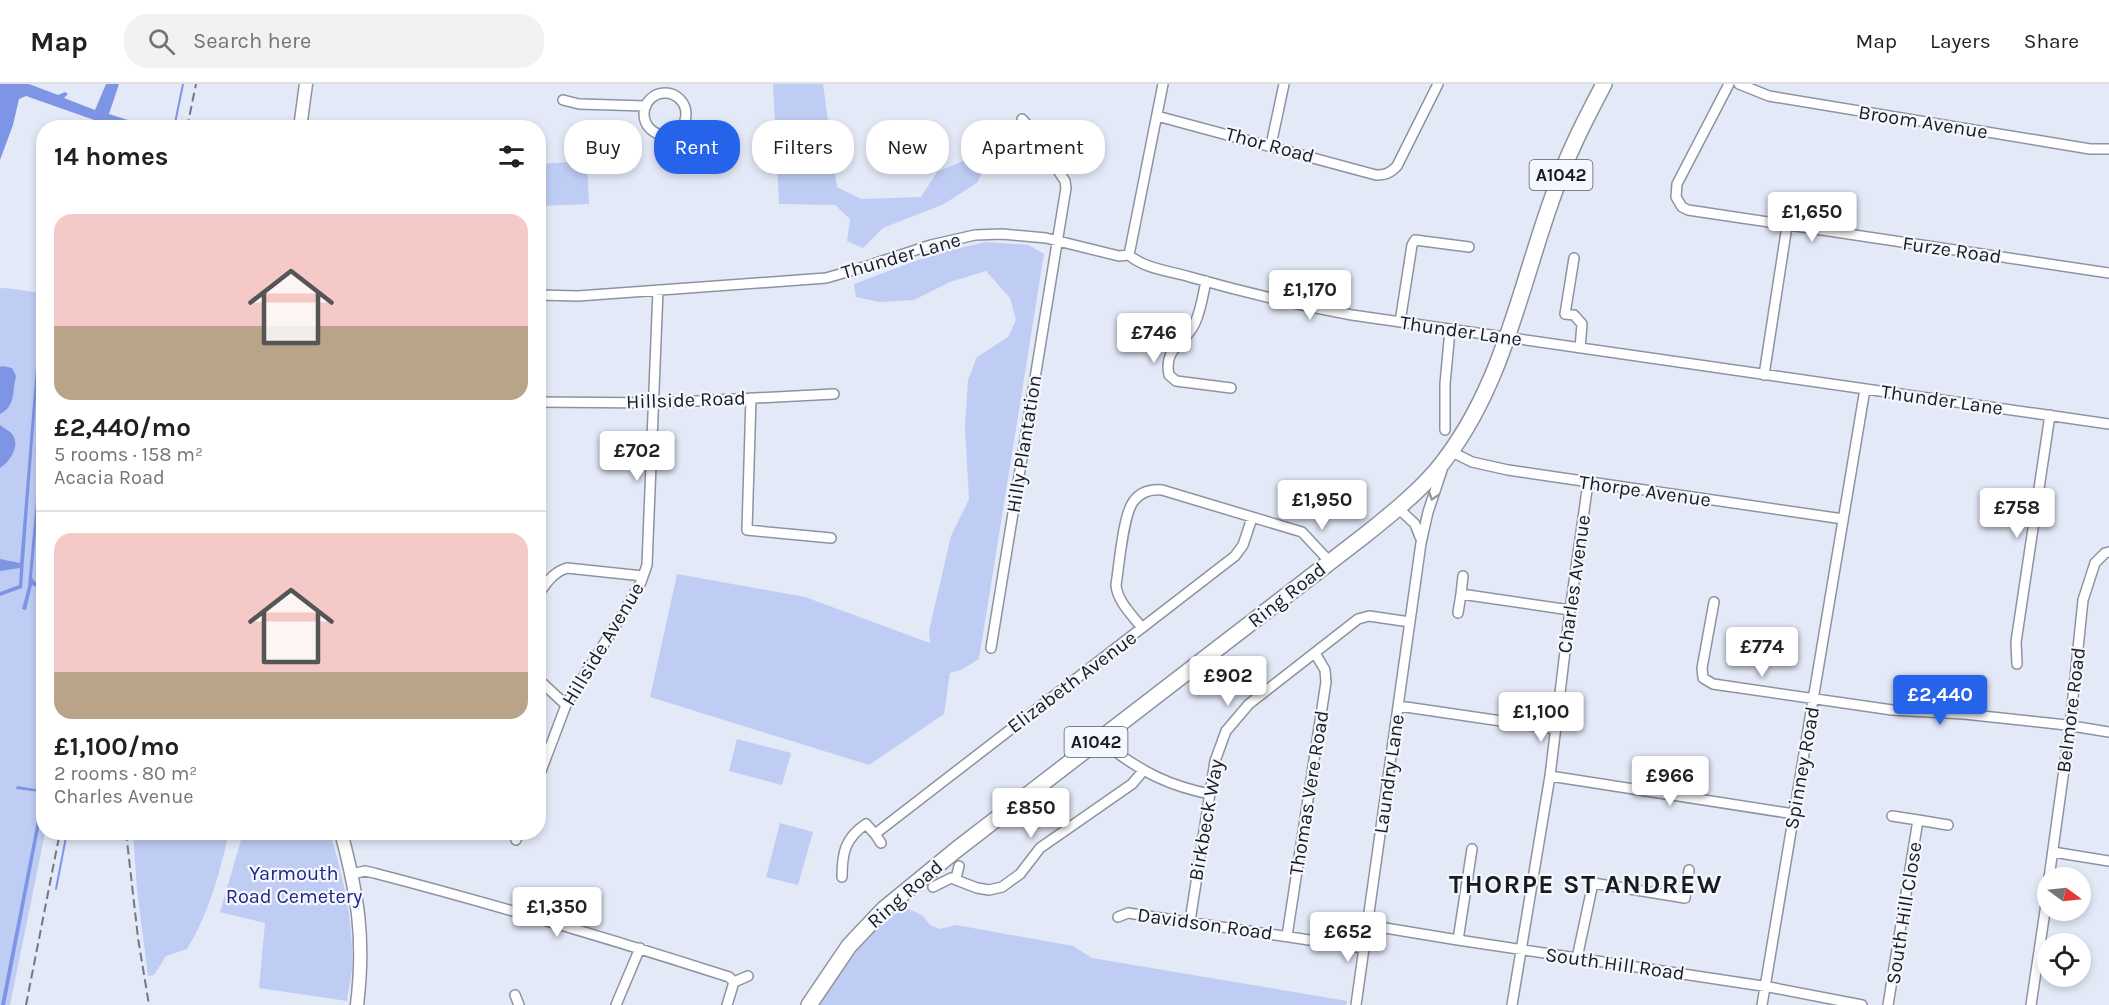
<!DOCTYPE html>
<meta charset="utf-8">
<style>
:root{--surface:#fff;--page:#f2f2f2;--text:#202124;--muted:#757577;--line:#e0e0e0;--accent:#2563eb}
body{margin:0;font-family:Karla,sans-serif;background:var(--page);color:var(--text);height:100vh;display:flex;flex-direction:column;font-size:22px;white-space:nowrap}
*{box-sizing:border-box;margin:0}
p{font-size:20px;color:var(--muted)}
.icon{flex:none;width:33px;height:33px;fill:none;stroke:currentColor;stroke-width:2;stroke-linecap:round;stroke-linejoin:round}
.map{position:relative;flex:1;overflow:hidden}
.side{position:absolute;left:36px;top:36px;width:510px;height:720px;display:flex;flex-direction:column;background:var(--surface);border-radius:24px;box-shadow:0 3px 9px #0003}
.side>*{flex:none}
.guide{position:absolute;left:564px;top:36px;width:570px;height:54px;display:flex;gap:12px}
.needle{width:39px;rotate:105deg}
.controls{position:absolute;left:2037px;top:783px;display:grid;gap:12px}
.controls a{display:grid;place-items:center;width:54px;height:54px;border-radius:50%;background:var(--surface);box-shadow:0 3px 9px #0003;font-size:30px}
.price{position:absolute;translate:-50% -51px;padding:0 14px;border-radius:6px;background:#fff;color:#222;font-size:20px;line-height:39px;filter:drop-shadow(0 2px 3px #0008)}
.price::after{content:'';position:absolute;left:50%;top:36px;width:18px;height:14px;margin-left:-9px;background:inherit;clip-path:polygon(0 0,100% 0,50% 100%)}
.price.active{background:var(--accent);color:#fff}
ul{padding:0;list-style:none}
li{display:grid;align-content:center;gap:12px;height:318px;padding:0 18px}
li+li{border-top:2px solid var(--line)}
li span{display:grid;place-items:center;height:186px;border-radius:18px;color:#555}
li>.icon{margin-inline-start:auto}
span .icon{width:108px;height:108px;fill:#fffc;stroke-width:1}
li b{font-size:26px}
h2{display:flex;justify-content:space-between;align-items:center;height:72px;padding:0 18px;font-size:26px}
.pill{padding:0 21px;border-radius:24px;background:var(--surface);box-shadow:0 3px 9px #0003;font-size:21px;line-height:54px}
.pill.active{background:var(--accent);color:#fff}
header{display:flex;align-items:center;gap:36px;box-sizing:border-box;height:84px;padding:0 30px;background:var(--surface);border-bottom:2px solid var(--line)}
header strong{font-size:28px}
nav{display:flex;gap:33px;margin-inline-start:auto;font-size:21px}
.search{width:420px;height:54px;background:var(--page);display:flex;align-items:center;gap:15px;box-sizing:border-box;padding:0 21px;border-radius:24px;color:var(--muted);font-size:22px}
.map>svg:first-child{display:block}
.green{fill:#bfccf4}
.water{fill:#7e95e5}
.lines{fill:none;stroke-linecap:round;stroke-linejoin:round}
.stream{stroke:#7e95e5;stroke-width:2}
.minor-casing{stroke:#8e93a0;stroke-width:12}
.major-casing{stroke:#8e93a0;stroke-width:15}
.highway-casing{stroke:#8e93a0;stroke-width:18}
.minor{stroke:#fff;stroke-width:9}
.major{stroke:#fff;stroke-width:12}
.highway{stroke:#fff;stroke-width:15}
.rail{stroke:#747780;stroke-width:2;stroke-dasharray:9 4.5;stroke-linecap:butt}
.oneway{stroke:#98989b}
.labels{text-anchor:middle;dominant-baseline:central;stroke-width:4.5;stroke-linejoin:round;paint-order:stroke}
.shield{fill:#f4f7fd;stroke:#5b5d62;stroke-width:1.5}
.shield-label{font-size:18px;font-weight:bold;fill:#191b20}
.street-label{font-size:20px;fill:#191b20;stroke:#f4f7fd}
.park-label{font-size:20px;fill:#1f2884;stroke:#f4f7fd}
.district-label{font-size:26px;font-weight:bold;letter-spacing:1.5px;fill:#191b20;stroke:#f4f7fd}
</style>
<header>
<strong>Map</strong>
<div class="search"><svg class="icon" aria-label="search" viewBox="0 0 24 24"><circle cx="10" cy="10" r="6"/><path d="M15 15l6 6"/></svg>Search here</div>
<nav><a>Map</a><a>Layers</a><a>Share</a></nav>
</header>
<div class="map">
<svg width="2109" height="921" viewBox="0 0 2109 921">
<rect width="100%" height="100%" fill="#e4e9f8"/>
<!-- green -->
<path class="green" d="M773,0h50l14,103 24,12 60,-2 16,-25 35,-15 13,10 -8,16 -33,21 -61,24 -20,20 -16,-7 3,-22 -15,-14 -56,-1z
M587,77l2,43 -50,2v-42z
M986,158l43,3 15,9 -65,405 -18,11 -11,3 -6,41 -75,51 -219,-68 27,-123 128,23 125,46 -1,-12 22,-95 18,-37 -4,-72 3,-47 9,-23 31,-20 8,-17 -6,-22 -24,-27 -36,11 -36,18 -34,2 -24,-5 -2,-13 80,-30z
M0,204c15,0 29,4 43,5l1,539 1,1 -35,172h-10z
M737,655l54,14 -9,32 -53,-14z
M780,739l33,9 -15,53 -32,-8z
M133,749h96c-10,42 -20,80 -42,116l-21,7 -12,19 -6,1 -11,-87z
M243,749h38l51,7c12,41 22,85 20,129 -1,10 -4,21 -5,32l-88,-13 6,-65 -45,-11z
M901,822l21,9 8,10 9,4 17,-4 117,21 19,12 255,43 -1,4h-528c22,-37 51,-71 83,-99z"/>
<!-- water -->
<path class="water" d="M0,0h29l29,11 7,-3 3,2 -4,4 31,12 11,-26h13l-10,30 41,13h-36l-88,-31 -7,3 -6,26 -13,35z
M42,233l-20,271 -22,8v-4l19,-7 1,-17 -20,3v-12l20,4 20,-245z
M3,282l9,2 4,8c-4,16 0,30 -16,38v-47z
M0,341c3,3 9,5 12,9 9,11 -2,28 -12,34z
M43,342v26l-11,125 2,4 9,4v5l-11,-5 -6,25 -4,-1 6,-22z
M17,702l25,4 1,-2v20l-38,197h-4l41,-210 -2,-3 -24,-3z"/>
<g class="lines">
<!-- stream -->
<path class="stream" d="M174,44l9,-44
M56,805l11,-57"/>
<!-- minor casing -->
<g class="minor-casing">
<path id="minor" d="M1729,0l-52,100 -1,13 6,10 6,3 421,63
M1739,0l30,12 321,53h19
M644 30a21 21 0 1 1 42 0a21 21 0 1 1-42 0Z
M563,16l16,4 67,2
M1157,32l219,59c10,0 14,-2 21,-9l41,-82
M1271,61l13,-61
M1129,171l34,-171
M1574,174l-9,56 9,1 8,9 -2,24
M1206,197c-3,14 -5,29 -11,42 -9,21 -32,24 -26,52l7,6 55,7
M538,211l40,1 248,-18 35,-10 70,-23 44,-10 27,-1 44,4 73,18 10,-1c16,14 41,16 61,22 53,15 107,28 162,38l757,109
M1400,238l12,-77 3,-5 54,7
M1764,291l23,-149
M751,314l-4,132 84,8
M538,318l120,1 176,-9
M1445,346v-46l5,-54
M1449,370l1,-3 22,11 36,8 335,49
M1398,424l17,16 5,13
M538,510c9,-11 15,-22 29,-26l76,8
M1461,510l2,-18
M1714,518l-12,66 1,10 10,6 179,26 72,4 102,11 43,7
M1458,529l3,-19 109,16
M1142,544c-9,-12 -25,-27 -26,-43 3,-19 7,-69 17,-83 7,-10 17,-13 29,-12l140,42 28,30
M991,564l75,-460 -1,-7 -10,-15v-24l-7,-6h-11l-15,-17
M2017,580l-1,-22 34,-227
M538,595l28,26
M1399,622l157,23
M1112,665c32,24 58,37 98,45
M1550,692l244,38
M538,695l28,-74 56,-90 19,-33 6,-17 11,-275
M1892,732l26,4
M516,756l3,-8
M881,759l-6,-9 360,-278 8,-11 9,-27
M2053,768l56,9
M352,790l13,-3 9,2c119,31 237,66 355,104l5,5 14,-6
M842,793c0,-24 3,-39 24,-53l9,10
M956,794l3,-12
M2049,794l21,-152 13,-126 12,-37 10,-10 4,-1
M933,803l18,-9 26,10 12,2 13,-3 18,-13 20,-26 92,-64 11,-13
M1118,833l10,-4 235,35
M1190,837l25,-160 11,-30 23,-27 109,-85 11,-3 41,6
M1367,841l91,15 311,47 93,18
M1287,852l39,-254 -1,-12 -10,-17
M1458,856l14,-91
M1577,874l16,-75 92,15 4,-28
M515,911l4,10
M616,921l24,-57
M727,921l7,-23
M1356,921l65,-462 7,-31 14,-42
M1512,921l38,-229 20,-166 18,-127
M1762,921l103,-616
M1888,921l30,-185 30,5
M2031,921l17,-114"/>
</g>
<!-- major casing -->
<g class="major-casing">
<path id="major" d="M300,44l6,-44
M341,748c17,64 24,107 16,173"/>
</g>
<!-- highway casing -->
<g class="highway-casing">
<path id="highway" d="M809,921l40,-59 35,-37 72,-59 409,-315c25,-20 50,-40 71,-64 66,-79 83,-181 117,-275 13,-39 32,-76 51,-112"/>
</g>
<!-- minor -->
<use href="#minor" class="minor"/>
<!-- major -->
<use href="#major" class="major"/>
<!-- highway -->
<use href="#highway" class="highway"/>
<!-- rail -->
<path class="rail" d="M187,44l9,-44
M126,748l12,106 11,67
M26,921l34,-173"/>
</g>
<!-- one-way arrows -->
<defs><path id="oneway-chevron" d="M-2-3.5L2.5 0L-2 3.5" fill="none" stroke-width="1.6" stroke-linecap="round" stroke-linejoin="round" transform="scale(1.5)"/></defs>
<use class="oneway" href="#oneway-chevron" transform="translate(1433 412) rotate(108)"/>
<g class="labels">
<!-- shield labels -->
<g class="shield">
<rect x="1529.5" y="76" width="63" height="30" rx="4.5"/>
<rect x="1064.5" y="643" width="63" height="30" rx="4.5"/>
</g>
<g class="shield-label">
<text x="1561" y="91">A1042</text>
<text x="1096" y="658">A1042</text>
</g>
<!-- street labels -->
<g class="street-label">
<text transform="translate(1923 38) rotate(9)">Broom Avenue</text>
<text transform="translate(1270 61) rotate(15)">Thor Road</text>
<text transform="translate(1952 166) rotate(8)">Furze Road</text>
<text transform="translate(901 172) rotate(-16)">Thunder Lane</text>
<text transform="translate(1461 247) rotate(8)">Thunder Lane</text>
<text transform="translate(686 316) rotate(-2)">Hillside Road</text>
<text transform="translate(1942 316) rotate(8)">Thunder Lane</text>
<text transform="translate(1024 360) rotate(-81)">Hilly Plantation</text>
<text transform="translate(1645 407) rotate(8)">Thorpe Avenue</text>
<text transform="translate(1574 500) rotate(-82)">Charles Avenue</text>
<text transform="translate(1287 511) rotate(-38)">Ring Road</text>
<text transform="translate(603 560) rotate(-59)">Hillside Avenue</text>
<text transform="translate(1072 598) rotate(-37)">Elizabeth Avenue</text>
<text transform="translate(2071 626) rotate(-83)">Belmore Road</text>
<text transform="translate(1802 684) rotate(-80)">Spinney Road</text>
<text transform="translate(1389 690) rotate(-82)">Laundry Lane</text>
<text transform="translate(1309 709) rotate(-81)">Thomas Vere Road</text>
<text transform="translate(1206 736) rotate(-80)">Birkbeck Way</text>
<text transform="translate(905 810) rotate(-41)">Ring Road</text>
<text transform="translate(1904 829) rotate(-81)">South Hill Close</text>
<text transform="translate(1205 840) rotate(8)">Davidson Road</text>
<text transform="translate(1615 880) rotate(8)">South Hill Road</text>
</g>
<!-- park labels -->
<g class="park-label">
<text x="294" y="789">Yarmouth<tspan x="294" dy="23">Road Cemetery</tspan></text>
</g>
<!-- district labels -->
<g class="district-label">
<text x="1586" y="800">THORPE ST ANDREW</text>
</g>
</g>
</svg>
<div class="controls">
<a><svg class="needle" viewBox="-14 -14 28 28"><path d="M0-13l5 13h-10z" fill="#e53935"/><path d="M0 13l5-13h-10z" fill="#757577"/></svg></a>
<a><svg class="icon" aria-label="locate" viewBox="0 0 24 24"><circle cx="12" cy="12" r="6"/><path d="M12 2v4M12 18v4M2 12h4M18 12h4"/></svg></a>
</div>
<b class="price" style="left:1812px;top:159px">£1,650</b>
<b class="price" style="left:1310px;top:237px">£1,170</b>
<b class="price" style="left:1154px;top:280px">£746</b>
<b class="price" style="left:637px;top:398px">£702</b>
<b class="price" style="left:1322px;top:447px">£1,950</b>
<b class="price" style="left:2017px;top:455px">£758</b>
<b class="price" style="left:1762px;top:594px">£774</b>
<b class="price" style="left:1228px;top:623px">£902</b>
<b class="price active" style="left:1940px;top:642px">£2,440</b>
<b class="price" style="left:1541px;top:659px">£1,100</b>
<b class="price" style="left:1670px;top:723px">£966</b>
<b class="price" style="left:1031px;top:755px">£850</b>
<b class="price" style="left:557px;top:854px">£1,350</b>
<b class="price" style="left:1348px;top:879px">£652</b>
<div class="guide">
<a class="pill">Buy</a>
<a class="pill active">Rent</a>
<a class="pill">Filters</a>
<a class="pill">New</a>
<a class="pill">Apartment</a>
</div>
<section class="side">
<h2>14 homes<svg class="icon" aria-label="filters" viewBox="0 0 24 24"><path d="M4 7h16M4 17h16"/><circle cx="9" cy="7" r="2"/><circle cx="15" cy="17" r="2"/></svg></h2>
<ul>
<li><span style="background:linear-gradient(#f6c9c9 60%,#b9a48a 0)"><svg class="icon" aria-label="home" viewBox="0 0 24 24"><path d="M3 11l9-7 9 7M6 9v11h12V9"/></svg></span><div><b>£2,440/mo</b><p>5 rooms · 158 m²</p><p>Acacia Road</p></div></li>
<li><span style="background:linear-gradient(#f6c9c9 75%,#b9a48a 0)"><svg class="icon" aria-label="home" viewBox="0 0 24 24"><path d="M3 11l9-7 9 7M6 9v11h12V9"/></svg></span><div><b>£1,100/mo</b><p>2 rooms · 80 m²</p><p>Charles Avenue</p></div></li>
</ul>
</section>
</div>
